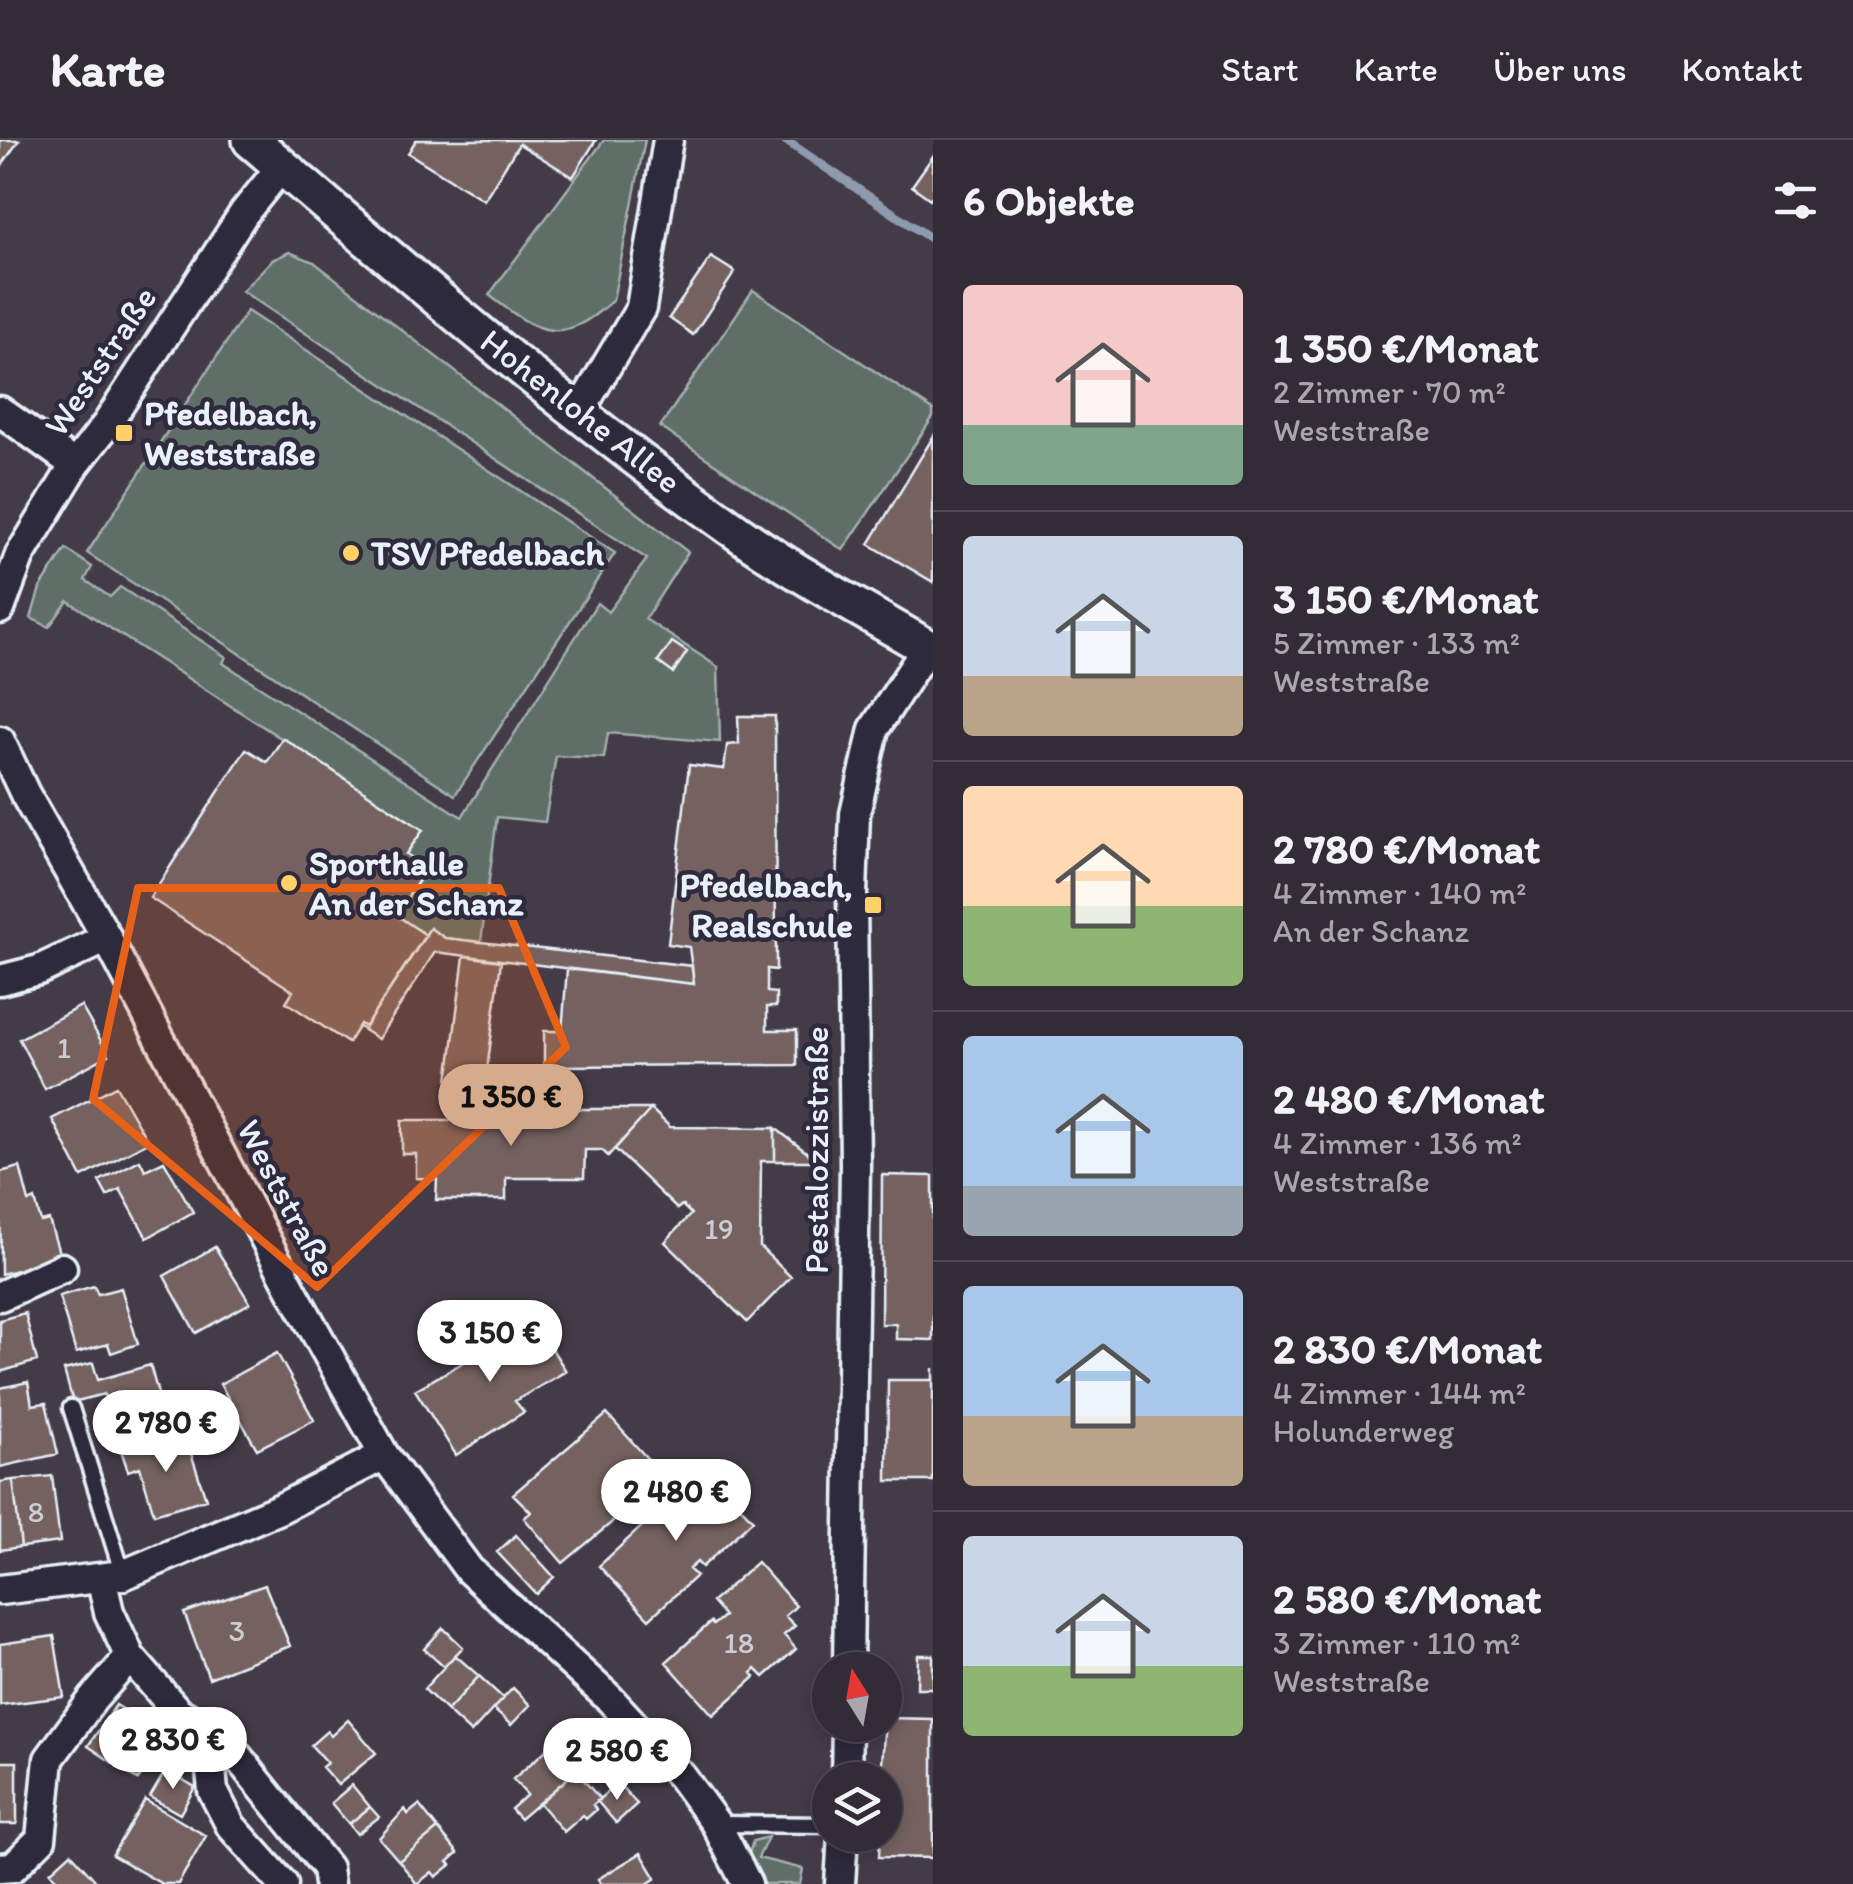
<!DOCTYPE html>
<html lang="de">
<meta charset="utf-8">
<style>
:root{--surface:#332c36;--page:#3e3842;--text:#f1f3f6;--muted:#a9a7ad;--line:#4e4851;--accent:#d6ab8b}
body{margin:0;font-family:Itim,sans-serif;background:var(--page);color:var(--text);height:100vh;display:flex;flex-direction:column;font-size:38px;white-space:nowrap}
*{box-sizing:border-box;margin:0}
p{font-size:32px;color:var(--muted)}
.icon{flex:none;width:55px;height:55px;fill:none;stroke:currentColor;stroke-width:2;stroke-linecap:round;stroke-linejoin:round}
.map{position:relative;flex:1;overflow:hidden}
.drawer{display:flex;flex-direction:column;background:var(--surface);width:920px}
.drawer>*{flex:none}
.needle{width:65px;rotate:349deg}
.tools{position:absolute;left:812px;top:1512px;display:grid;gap:20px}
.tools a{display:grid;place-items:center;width:90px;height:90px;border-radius:50%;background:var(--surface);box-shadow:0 5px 15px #0003,0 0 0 2px var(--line);font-size:50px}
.price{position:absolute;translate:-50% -85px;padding:0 22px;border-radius:35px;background:#fff;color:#222;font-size:32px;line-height:65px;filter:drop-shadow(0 2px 5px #0008)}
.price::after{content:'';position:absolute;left:50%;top:60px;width:30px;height:22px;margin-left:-15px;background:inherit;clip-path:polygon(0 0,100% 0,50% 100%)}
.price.active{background:var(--accent);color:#111}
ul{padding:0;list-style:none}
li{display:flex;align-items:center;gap:30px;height:250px;padding:0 30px}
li+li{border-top:2px solid var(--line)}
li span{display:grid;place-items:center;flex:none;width:280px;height:200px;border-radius:10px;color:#555}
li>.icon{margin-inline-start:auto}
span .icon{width:120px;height:120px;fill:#fffc;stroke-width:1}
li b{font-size:42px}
h2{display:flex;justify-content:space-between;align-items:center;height:120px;padding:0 30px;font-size:42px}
header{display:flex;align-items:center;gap:60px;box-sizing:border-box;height:140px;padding:0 50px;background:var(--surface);border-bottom:2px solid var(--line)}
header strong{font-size:48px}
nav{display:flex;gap:55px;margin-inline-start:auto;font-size:35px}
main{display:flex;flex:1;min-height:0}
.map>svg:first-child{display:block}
.green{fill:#5e6e66;stroke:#a3b0af;stroke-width:2.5}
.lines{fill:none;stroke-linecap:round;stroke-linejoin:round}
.stream{stroke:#8e9aae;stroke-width:9}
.building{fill:#746261;stroke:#e8f1f8;stroke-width:2.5}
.service-casing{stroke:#e8f1f8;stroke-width:21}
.minor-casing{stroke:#e8f1f8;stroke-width:35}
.tertiary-casing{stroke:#e8f1f8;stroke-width:42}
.service{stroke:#2f2a3d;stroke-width:14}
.minor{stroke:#2f2a3d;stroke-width:28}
.tertiary{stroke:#2f2a3d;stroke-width:35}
.marked{fill:#e86118;fill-opacity:0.2;stroke:#e86118;stroke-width:8;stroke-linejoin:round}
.poi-dot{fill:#ffd166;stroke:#2f2a3d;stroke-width:4}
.labels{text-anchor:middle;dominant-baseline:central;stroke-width:9;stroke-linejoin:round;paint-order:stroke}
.number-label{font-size:30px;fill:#cbcdd2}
.street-label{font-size:35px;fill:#e8f1f8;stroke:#2f2a3d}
.poi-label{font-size:35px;font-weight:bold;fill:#e8f1f8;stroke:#2f2a3d;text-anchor:start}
</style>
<header>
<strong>Karte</strong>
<nav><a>Start</a><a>Karte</a><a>Über uns</a><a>Kontakt</a></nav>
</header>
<main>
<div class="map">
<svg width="933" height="1744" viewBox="0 0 933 1744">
<rect width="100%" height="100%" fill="#443b48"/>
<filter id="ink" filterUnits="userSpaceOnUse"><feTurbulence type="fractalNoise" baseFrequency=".01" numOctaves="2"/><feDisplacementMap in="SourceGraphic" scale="20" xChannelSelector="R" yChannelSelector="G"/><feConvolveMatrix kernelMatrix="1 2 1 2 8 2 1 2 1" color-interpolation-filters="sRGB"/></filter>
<g filter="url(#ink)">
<!-- green -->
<path class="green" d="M604,0h41l-32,160c-52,48 -75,33 -124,-5z
M289,112l25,10 374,290 -43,67 73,48 2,75 -112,-9 -4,25 -48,-2 -11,66 -48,-5 -16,125 -36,-4 -15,-10 -4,7 -30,-20 31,-47 -21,-14 16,-25 -354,-228 -19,26 -18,-9 9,-30 26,-39 26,18 -7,13 25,17 10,-10 106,70 -3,6 239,154 135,-214 11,9 39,-53 -405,-268 30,-31z
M753,150l180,120v7l-90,133 -183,-123z
M247,171l368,242 -160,242 -368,-242z
M768,1697l-10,21 45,11 -3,15h-38l-14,-27 5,-16z"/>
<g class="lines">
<!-- stream -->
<path class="stream" d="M785,0l148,100"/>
</g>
<!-- building -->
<path class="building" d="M0,0h19l-19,28z
M416,0h180l-23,37 -54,-33 -35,56 -76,-47z
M933,16v39l-3,4 -18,-13z
M711,117l24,15 -42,63 -24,-17z
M933,297v145l-64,-38z
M672,502l15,10 -14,21 -15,-11z
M738,576h37l1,254 -9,-1v23l9,1v14h-9v23h30v35l-253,1v-35h18l5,-62 127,15 -5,-37 -21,-3 21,-179 35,4 3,-24 12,-1z
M283,598l140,92 -17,24 21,14 -31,47 30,20 -61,92 -5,-3 -12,19 -62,-41 7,-11 -143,-93 96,-149 21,13z
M430,788l15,10 247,28 2,18 -259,-32 -57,87 -19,-12 1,-3 5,3z
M464,816l37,5 -16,125 -37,-5z
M81,866l28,49 -64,34 -26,-50z
M116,946l32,56 -66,35 -30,-58z
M537,969h114l-43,47 -6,-6h-17l-1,28h-78v22h-70l1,-21 -21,-1v-24h-14v-34h135z
M651,969l19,18 105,1v33h-14l-1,86 31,30 -44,45 -82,-80 26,-28 -9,-9 -5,4 -62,-60z
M775,988l43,33h-43z
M140,1020l5,10 19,-9 29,51 -46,26 -27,-49 -13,7 -8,-15z
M20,1027l9,35 6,-3 6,23 8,-2 12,39 -60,15 -1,-102z
M882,1035l51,1v164l-37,-1v-15h-15z
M215,1107l35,56 -54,30 -32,-57z
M94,1146l4,8 23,-6 17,56 -27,9 -3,-9 -32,9 -17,-57z
M25,1173l12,48 -37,11v-52z
M531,1176l35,55 -51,30 9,11 -68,43 -41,-65 63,-36 -3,-7z
M277,1213l37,67 -57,29 -37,-65z
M93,1223l5,17 52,-15 16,57 -50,13 -12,-41 -31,8 -9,-32z
M933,1228v113h-46l1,-101h45z
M28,1242l4,23 14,-2 12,51 -58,13v-79z
M607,1274l58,64 -102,85 -39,-45 7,-6 -18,-18z
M158,1298l5,18 26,-9 17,52 -52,15 -14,-47 -12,4 -7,-21z
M710,1334l43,46 -51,47 -5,-5 -8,7 7,7 -47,43 -50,-53 93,-86 6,5z
M52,1336l8,66 -39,5 -8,-67z
M13,1340l8,67 -21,3v-68z
M516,1395l38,42 -18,17 -39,-42z
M757,1422l39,44 -11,10 10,10 -11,9 12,14 -32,28 -8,-8 -4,4 3,4 -42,38 -47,-53 45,-40 2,3 11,-9 -12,-14z
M265,1445l25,61 -81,32 -25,-65z
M443,1488l20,19 -19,20 -20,-18z
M54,1496l10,61 -64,8v-61z
M455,1515l24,21 -32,35 -23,-22z
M918,1515h15v33h-16z
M479,1536l24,22 -32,35 -24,-22z
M513,1548l17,17 -19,20 -18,-16z
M116,1565l53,32 -31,43 -50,-34z
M885,1578l48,1v139l-54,-1 1,-22h5v-55h-4z
M348,1580l28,33 -38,32 -16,-18 5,-4 -16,-18 16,-14 4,5z
M553,1604l23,27 -56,48 -9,-10 16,-14 -14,-16z
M0,1622h17v62h-17z
M166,1630l29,17 -15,27 -30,-17z
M576,1631l24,28 -7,6 3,5 -10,9 -3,-4 -19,17 -25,-29z
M618,1643l19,21 -21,19 -19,-22z
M352,1645l18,22 -21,17 -18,-21z
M145,1660l61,36 -28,48h-16l-50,-29z
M419,1665l19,24 -39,32 -20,-23 26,-29 3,5z
M370,1667l9,10 -22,17 -8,-10z
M438,1689l20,24 -10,9 3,3 -15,12 -4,-5 -15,12 -18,-23z
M71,1713l24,27 -5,4h-30l-10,-12z
M641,1713l15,25 -9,6h-46l-3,-5z"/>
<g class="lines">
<!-- service casing -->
<g class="service-casing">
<path id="service" d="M71,1268l52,167
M717,1684l113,1"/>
</g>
<!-- minor casing -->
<g class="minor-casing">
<path id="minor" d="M0,271l75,54
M579,272l62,-104 27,-168
M0,469l20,-54 55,-90 32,-41 137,-211 38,-47
M0,601l25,53 82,144 185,352 92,165 85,115 140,128 72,78 35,48 31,60
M0,840l39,-10 68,-32
M0,1156l62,-28
M101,1438l8,34 21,45 48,55 43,24 106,132 2,16
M0,1450l123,-15 158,-67 103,-53
M848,1530l7,-505 -3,-272 3,-79 19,-85 53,-82
M207,1588l6,63 18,35 52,58
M846,1640l1,-55
M0,1728l13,-1 28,-28 8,-80 44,-60 37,-42
M840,1744l3,-49"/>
</g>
<!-- tertiary casing -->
<g class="tertiary-casing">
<path id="tertiary" d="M251,0c162,138 324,279 499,401 58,40 122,74 183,110"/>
</g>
<!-- service -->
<use href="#service" class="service"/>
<!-- minor -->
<use href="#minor" class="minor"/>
<!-- tertiary -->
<use href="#tertiary" class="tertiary"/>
</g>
</g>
<!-- marked area -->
<path class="marked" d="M138,748h361l67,159 -249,240 -224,-188z"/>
<!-- markers -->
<g class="poi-dot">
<rect x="114" y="283" width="20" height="20" rx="5"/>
<circle cx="351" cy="413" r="10"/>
<circle cx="289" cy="743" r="10"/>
<rect x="863" y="755" width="20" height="20" rx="5"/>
</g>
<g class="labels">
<!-- number labels -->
<g class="number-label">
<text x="64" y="907">1</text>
<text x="719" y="1088">19</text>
<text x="36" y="1371">8</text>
<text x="237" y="1490">3</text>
<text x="739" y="1502">18</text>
</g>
<!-- street labels -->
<g class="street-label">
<text transform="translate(100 221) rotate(-56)">Weststraße</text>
<text transform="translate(581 271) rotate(38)">Hohenlohe Allee</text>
<text transform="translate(816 1010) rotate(-90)">Pestalozzistraße</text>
<text transform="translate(287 1058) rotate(62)">Weststraße</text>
</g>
<!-- poi labels -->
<g class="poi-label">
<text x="144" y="273">Pfedelbach,<tspan x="144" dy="40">Weststraße</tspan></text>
<text x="371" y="413">TSV Pfedelbach</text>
<text x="309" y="723">Sporthalle<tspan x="309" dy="40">An der Schanz</tspan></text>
<text x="853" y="745" text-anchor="end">Pfedelbach,<tspan x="853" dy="40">Realschule</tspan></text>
</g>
</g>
</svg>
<div class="tools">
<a><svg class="needle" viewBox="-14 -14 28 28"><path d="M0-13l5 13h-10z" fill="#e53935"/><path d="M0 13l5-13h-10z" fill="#a9a7ad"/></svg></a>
<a><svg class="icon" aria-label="layers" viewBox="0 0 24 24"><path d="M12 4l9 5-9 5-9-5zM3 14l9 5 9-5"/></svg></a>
</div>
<b class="price active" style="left:511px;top:1009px">1 350 €</b>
<b class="price" style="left:490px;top:1245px">3 150 €</b>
<b class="price" style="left:166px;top:1335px">2 780 €</b>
<b class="price" style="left:676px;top:1404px">2 480 €</b>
<b class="price" style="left:173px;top:1652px">2 830 €</b>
<b class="price" style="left:617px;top:1663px">2 580 €</b>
</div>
<section class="drawer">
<h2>6 Objekte<svg class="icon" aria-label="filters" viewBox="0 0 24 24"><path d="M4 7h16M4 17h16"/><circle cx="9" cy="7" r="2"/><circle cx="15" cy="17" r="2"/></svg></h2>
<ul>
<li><span style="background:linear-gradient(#f6c9c9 70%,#7fa58c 0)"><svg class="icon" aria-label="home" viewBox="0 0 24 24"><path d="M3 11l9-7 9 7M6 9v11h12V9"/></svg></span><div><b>1 350 €/Monat</b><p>2 Zimmer · 70 m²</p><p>Weststraße</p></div></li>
<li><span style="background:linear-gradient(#c9d6e8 70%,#b9a48a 0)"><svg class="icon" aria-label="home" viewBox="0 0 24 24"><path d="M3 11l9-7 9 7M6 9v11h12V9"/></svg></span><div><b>3 150 €/Monat</b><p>5 Zimmer · 133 m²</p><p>Weststraße</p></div></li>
<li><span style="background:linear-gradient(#ffd9b3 60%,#8fb573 0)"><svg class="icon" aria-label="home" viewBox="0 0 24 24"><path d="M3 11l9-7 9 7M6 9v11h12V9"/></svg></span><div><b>2 780 €/Monat</b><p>4 Zimmer · 140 m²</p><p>An der Schanz</p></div></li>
<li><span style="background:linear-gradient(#a9c7e8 75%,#9aa5b1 0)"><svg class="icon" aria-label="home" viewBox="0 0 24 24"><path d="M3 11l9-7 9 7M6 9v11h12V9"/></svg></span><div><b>2 480 €/Monat</b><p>4 Zimmer · 136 m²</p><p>Weststraße</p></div></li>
<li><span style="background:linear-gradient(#a9c7e8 65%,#b9a48a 0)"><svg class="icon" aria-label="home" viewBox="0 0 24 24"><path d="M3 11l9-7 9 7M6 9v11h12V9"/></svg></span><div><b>2 830 €/Monat</b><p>4 Zimmer · 144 m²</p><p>Holunderweg</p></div></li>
<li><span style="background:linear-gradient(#c9d6e8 65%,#8fb573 0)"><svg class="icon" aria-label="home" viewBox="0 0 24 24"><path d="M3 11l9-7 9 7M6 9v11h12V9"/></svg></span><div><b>2 580 €/Monat</b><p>3 Zimmer · 110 m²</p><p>Weststraße</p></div></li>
</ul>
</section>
</main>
